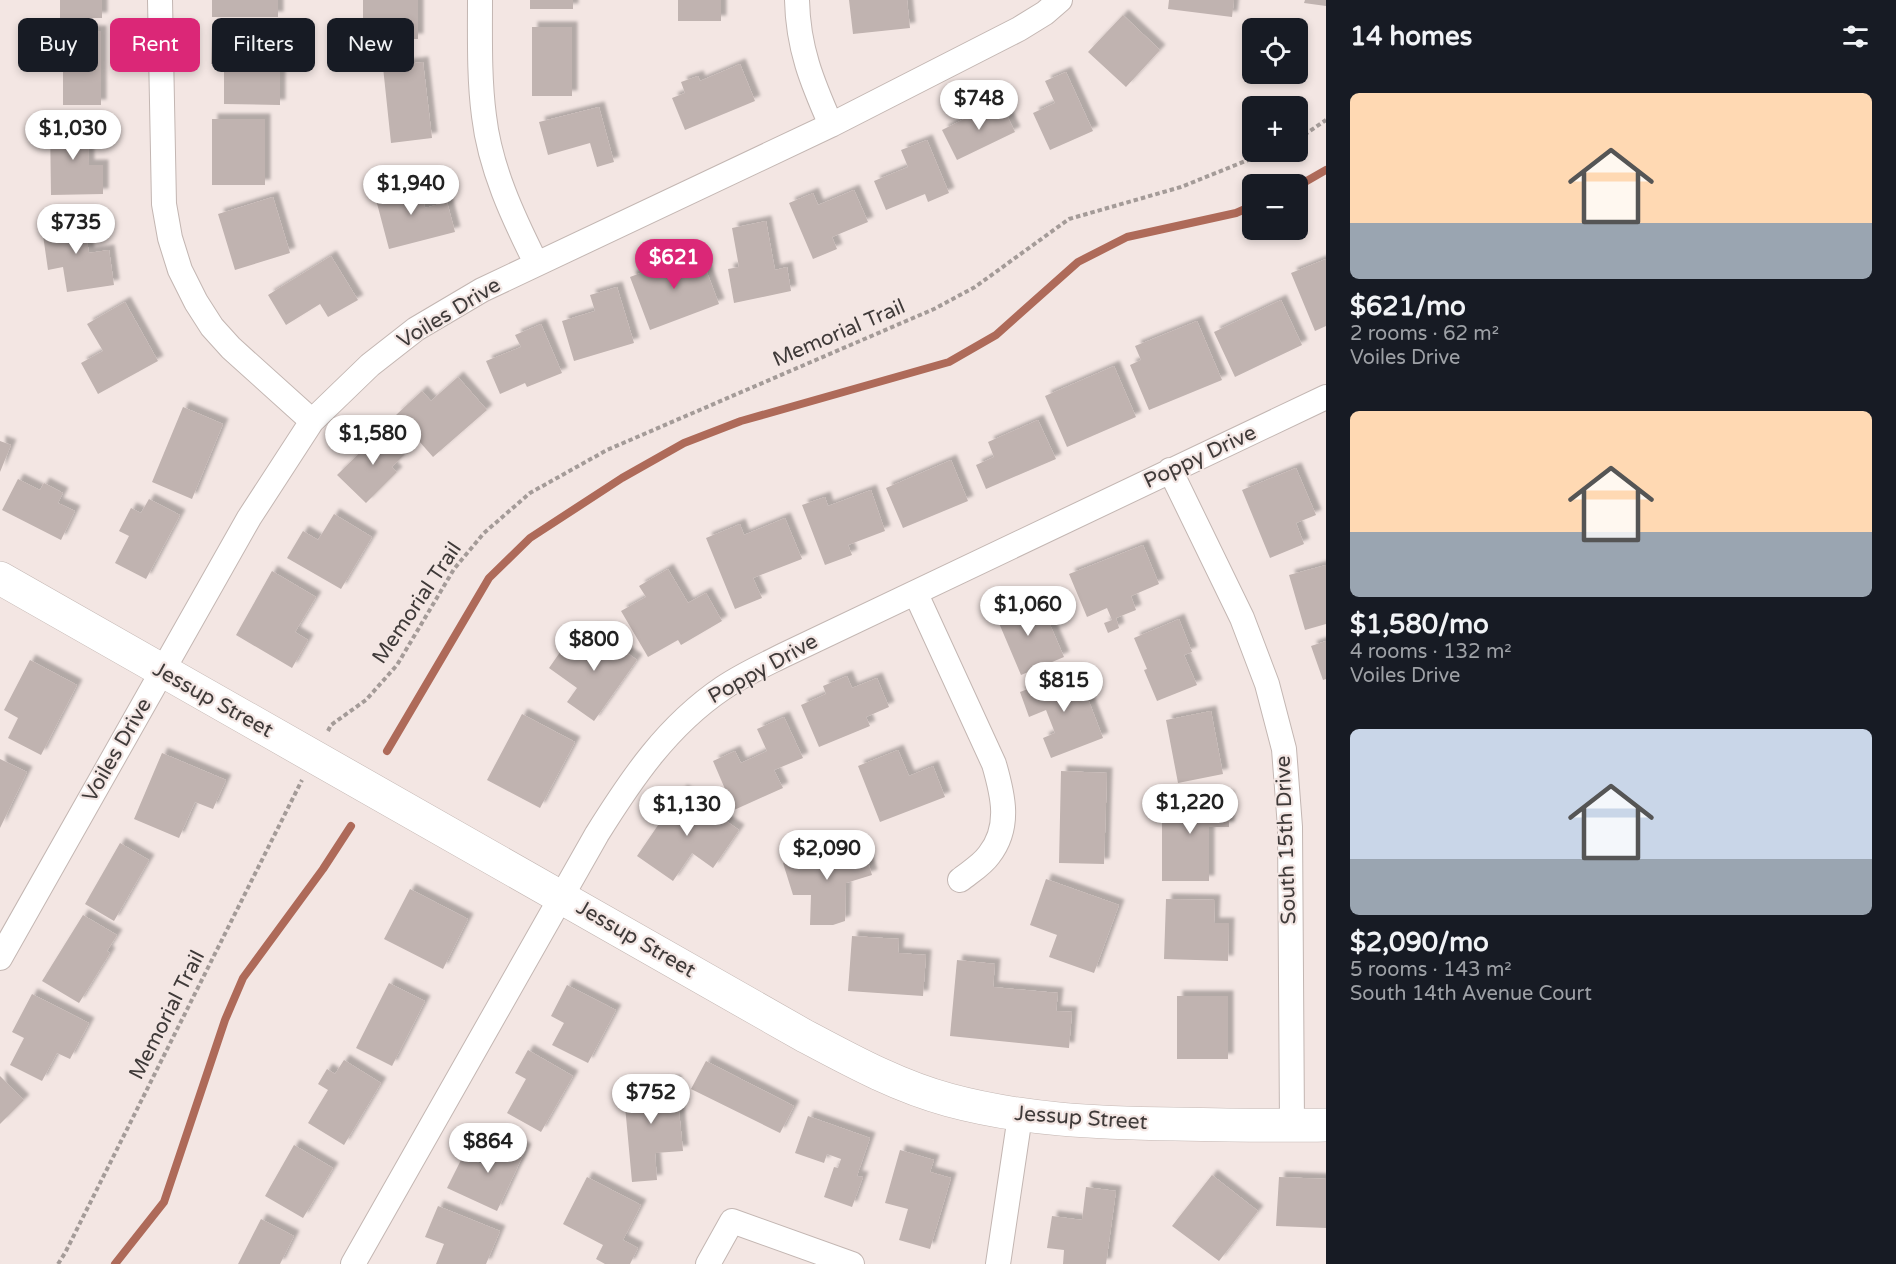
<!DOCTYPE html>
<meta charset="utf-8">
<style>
:root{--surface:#171b24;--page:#20242c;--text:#f1f3f6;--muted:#9ea1a6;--accent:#db2777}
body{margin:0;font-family:"Varela Round",sans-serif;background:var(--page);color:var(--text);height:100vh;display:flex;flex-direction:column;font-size:22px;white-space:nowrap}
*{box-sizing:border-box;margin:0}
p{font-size:20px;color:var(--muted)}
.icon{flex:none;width:33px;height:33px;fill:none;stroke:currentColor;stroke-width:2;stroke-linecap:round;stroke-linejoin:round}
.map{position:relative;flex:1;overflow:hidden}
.side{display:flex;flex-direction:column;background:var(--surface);width:570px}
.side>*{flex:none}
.guide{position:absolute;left:18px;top:18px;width:570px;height:54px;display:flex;gap:12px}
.fabs{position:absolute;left:1242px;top:18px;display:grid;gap:12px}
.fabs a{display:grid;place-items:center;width:66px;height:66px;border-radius:9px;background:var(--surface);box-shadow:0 3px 9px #0003;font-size:30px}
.price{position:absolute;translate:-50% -51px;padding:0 14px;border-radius:21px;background:#fff;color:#222;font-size:20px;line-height:39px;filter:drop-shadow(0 2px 3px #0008)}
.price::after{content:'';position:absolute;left:50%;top:36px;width:18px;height:14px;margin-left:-9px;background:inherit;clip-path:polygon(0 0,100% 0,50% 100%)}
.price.on{background:var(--accent);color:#fff}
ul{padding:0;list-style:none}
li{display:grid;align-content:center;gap:12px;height:318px;padding:0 24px}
li span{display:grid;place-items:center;height:186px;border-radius:9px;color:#555}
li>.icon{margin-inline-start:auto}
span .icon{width:108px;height:108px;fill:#fffc;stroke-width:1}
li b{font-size:26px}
h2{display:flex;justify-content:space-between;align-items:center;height:72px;padding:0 24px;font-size:26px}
.tag{padding:0 21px;border-radius:9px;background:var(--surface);box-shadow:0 3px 9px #0003;font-size:21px;line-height:54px}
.tag.on{background:var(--accent);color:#fff}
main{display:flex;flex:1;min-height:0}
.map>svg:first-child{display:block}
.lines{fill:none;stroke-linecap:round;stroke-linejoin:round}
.stream{stroke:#ae6a59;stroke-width:8}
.building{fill:#c0b3b0;filter:url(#shadow)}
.street-casing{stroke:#c3b6b2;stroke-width:26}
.secondary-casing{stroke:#c3b6b2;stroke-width:34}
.path{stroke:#a49b98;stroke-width:4;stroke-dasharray:4.5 3;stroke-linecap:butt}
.street{stroke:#fff;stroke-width:24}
.secondary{stroke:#fff;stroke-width:33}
.labels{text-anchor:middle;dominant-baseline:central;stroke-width:4.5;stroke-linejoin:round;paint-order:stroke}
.street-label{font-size:21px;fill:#3f3a39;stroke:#f3e6e3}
</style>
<main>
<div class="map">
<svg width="1326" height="1264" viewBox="0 0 1326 1264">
<defs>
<filter id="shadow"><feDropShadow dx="5.5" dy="-5.5" stdDeviation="1.5" flood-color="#0004"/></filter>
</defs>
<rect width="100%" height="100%" fill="#f3e6e3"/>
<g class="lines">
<!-- stream -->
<path class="stream" d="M1298,186l28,-16
M387,751l102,-173 41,-40 92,-60 62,-35 57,-22 208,-59 47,-27 82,-73 49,-25 109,-24 16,-7
M115,1264l49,-62 61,-182 18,-42 80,-109 28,-43"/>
</g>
<!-- building -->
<path class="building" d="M60,0h42v18h-42z
M212,0h66v17h-66z
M363,0h55v39h-55z
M530,0h43v9h-43z
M678,0h43v21h-43z
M849,0h58l3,28 -57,6z
M1169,0h65l-2,17 -64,-8z
M1305,0h21v6l-22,-3z
M1123,15l37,35 -34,37 -38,-35z
M532,27h40v69h-40z
M63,31h38v74h-38z
M212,32h41v31h27v42l-56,-1v-40h-13z
M423,62l9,76 -41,5 -8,-76z
M740,64l15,37 -70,29 -13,-32 13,-5 -4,-11 17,-6 2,5z
M1066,72l27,59 -43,19 -17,-37 22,-10 -10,-22z
M1000,101l15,31 -58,28 -15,-30z
M599,107l15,55 -17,5 -7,-24 -42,12 -9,-33z
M212,119h53v66h-53z
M88,122l1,43h14v29l-52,1 -1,-72z
M927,140l22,53 -21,9 -3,-8 -39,16 -12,-29 34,-14 -7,-17z
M418,180l7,28 22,-6 8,30 -66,17 -15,-57z
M854,190l14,32 -36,15 5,12 -24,10 -24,-56 24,-10 5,12z
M273,197l17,56 -55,17 -17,-56z
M83,215l6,38 20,-3 5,35 -47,7 -4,-25 -15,3 -7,-49z
M766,221l9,49 12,-3 4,24 -57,12 -6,-34 11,-2 -7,-39z
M699,251l20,53 -69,26 -20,-53z
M331,256l27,44 -30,17 -8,-13 -34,21 -18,-30z
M1326,259v67l-11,5 -24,-58z
M617,287l17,56 -60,18 -12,-40 33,-10 -5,-16z
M1281,300l21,45 -67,32 -21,-45z
M125,302l33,59 -60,33 -17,-31 22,-12 -16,-27z
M1197,321l25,59 -73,30 -19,-45 11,-5 -6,-14z
M541,324l21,49 -35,14 -2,-4 -25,11 -14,-33 35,-14 -6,-12z
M1114,366l22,51 -69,30 -22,-51z
M458,377l29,33 -54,47 -37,-42 26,-24 9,10z
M183,407l40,17 -31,75 -40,-17z
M1038,420l18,39 -70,30 -10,-24 18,-8 -6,-15z
M384,429l23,23 -15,15 5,5 -31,31 -29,-28z
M0,441l11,4 -11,27z
M951,460l17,41 -65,27 -17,-40z
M1296,468l20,47 -20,8 8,21 -34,14 -28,-68z
M18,479l22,11 4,-7 19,10 -5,10 17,8 -14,29 -59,-30z
M871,490l14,41 -37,14 4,10 -27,10 -23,-60 23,-8 3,9z
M149,499l31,16 -34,64 -31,-16 14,-27 -10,-5 12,-23 10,5z
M334,514l38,23 -31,52 -54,-31 16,-27 15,9z
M785,518l17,41 -49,19 9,20 -27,11 -29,-71 34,-14 4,11z
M1143,545l16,39 -28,12 5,14 -20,8 3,10 -11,5 -4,-10 8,-3 -5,-12 -20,9 -18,-43z
M1326,565v59l-21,6 -16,-55z
M668,569l20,34 18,-10 16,28 -41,24 -3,-5 -30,17 -27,-46 25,-14 -7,-11z
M272,571l44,26 -21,35 13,8 -16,28 -56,-33z
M1021,597l9,22 15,-6 19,44 -43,18 -28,-66z
M1179,619l13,33 -8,3 13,30 -40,16 -13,-31 3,-1 -13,-31z
M593,628l44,32 -43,61 -27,-19 10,-14 -28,-20 14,-20 10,7z
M1326,641v38l-3,1 -12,-34z
M30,660l47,25 -36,70 -33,-17 10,-20 -14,-8z
M1077,670l26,68 -52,20 -8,-20 12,-5 -9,-23 -17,7 -9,-25z
M847,676l5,12 25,-10 12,29 -23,10 4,9 -51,21 -18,-42 25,-11 -3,-8z
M1211,711l12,63 -45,9 -12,-63z
M522,714l53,28 -35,66 -53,-28z
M784,717l19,41 -29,12 9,18 -49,22 -21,-49 22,-10 6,12 26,-12 -10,-22z
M898,750l11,26 24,-10 12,31 -65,25 -22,-56z
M162,753l64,27 -13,29 -18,-7 -16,36 -45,-19z
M0,759l27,13 -27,56z
M1061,771l46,2 -3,91 -45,-1z
M682,790l57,40 -26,38 -21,-15 -19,28 -36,-25z
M1229,796v31h-20v54h-47v-84z
M120,843l29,17 -35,61 -29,-17z
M859,846h4l9,29 -26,8 -1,38 -12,4h-23l1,-30h-18l-10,-32 50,-16 2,7z
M1046,879l73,26 -25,68 -45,-16 8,-22 -27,-10z
M410,889l58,30 -25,50 -59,-30z
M1166,899l49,1 -1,23h15l-1,38 -64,-2z
M83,915l34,20 -10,16 3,2 -31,50 -37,-22z
M852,936l47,3 -1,14 28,2 -3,41 -75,-5z
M957,960l38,4 -2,23 65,6 -2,18 16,1 -3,36 -119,-12z
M389,983l36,18 -33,65 -36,-18z
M567,985l49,25 -28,53 -36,-18 12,-22 -13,-7z
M32,994l57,29 -19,36 -13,-6 -15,28 -32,-16 14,-27 -12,-6z
M1177,996h51v63h-51z
M528,1050l45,26 -32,56 -34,-19 19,-34 -11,-6z
M344,1060l37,23 -37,62 -36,-22 20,-33 -10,-6 9,-15 8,5z
M706,1061l88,45 -14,27 -89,-44z
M0,1076l24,24 -24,24z
M676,1080l7,71 -28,2 2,27 -25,2 -9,-98z
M808,1116l62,22 -13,38 6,1 -11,30 -28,-10 10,-30 4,1 3,-9 -14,-5 -3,9 -29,-10z
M495,1135l31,14 -29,62 -50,-23 16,-32 18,8z
M294,1145l39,23 -30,50 -38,-22z
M900,1150l34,10 -4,12 21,6 -21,71 -31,-9 9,-31 -23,-6z
M1212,1175l46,36 -39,50 -47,-35z
M587,1177l54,28 -18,35 15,8 -8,16h-25l-9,-5 7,-14 -40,-21z
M1279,1177l47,2v49l-50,-2z
M1086,1187l30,4 -10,73h-43l1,-14 -17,-2 5,-32 30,4z
M438,1206l62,25 -14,33h-50l8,-20 -19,-7z
M261,1219l33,17 -14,28h-42z"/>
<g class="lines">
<!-- street casing -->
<g class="street-casing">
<path id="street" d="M160,0l4,204 6,34 10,32 16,32 16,25 19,21 81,73
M480,0c0,38 -1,78 4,116 6,52 29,101 52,147
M797,0c1,48 15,82 34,125
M1170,470l72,148 25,66 17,65 6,78 2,299
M916,594l78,170c9,31 17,63 -5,91 -7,10 -19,17 -29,25
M0,958l249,-440 63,-97 58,-56 46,-36 66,-39 349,-165 188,-96 26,-16 15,-13
M353,1264l244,-430c35,-56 70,-108 126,-146 19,-13 41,-23 61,-33l542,-258
M708,1264l24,-43 120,43
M998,1264l22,-148"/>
</g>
<!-- secondary casing -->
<g class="secondary-casing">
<path id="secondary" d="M0,578l803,457c47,25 94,51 146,65 74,20 149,23 226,24 50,1 101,2 151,1"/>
</g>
<!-- path -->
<path class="path" d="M1298,139l28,-19
M328,731l3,-6 35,-25 31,-35 57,-96 30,-36 46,-40 77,-43 327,-141 41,-22 94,-68 112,-32 87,-35
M58,1264l7,-11 237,-473"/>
<!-- street -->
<use href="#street" class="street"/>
<!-- secondary -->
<use href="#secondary" class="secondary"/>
</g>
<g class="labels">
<!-- street labels -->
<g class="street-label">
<text transform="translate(449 313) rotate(-31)">Voiles Drive</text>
<text transform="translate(839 333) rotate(-23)">Memorial Trail</text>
<text transform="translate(1200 457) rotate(-25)">Poppy Drive</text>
<text transform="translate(417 603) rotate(-56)">Memorial Trail</text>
<text transform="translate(763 669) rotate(-29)">Poppy Drive</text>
<text transform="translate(213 700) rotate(29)">Jessup Street</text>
<text transform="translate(117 750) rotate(-60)">Voiles Drive</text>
<text transform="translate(1286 840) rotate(-92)">South 15th Drive</text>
<text transform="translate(636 939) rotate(30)">Jessup Street</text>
<text transform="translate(167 1015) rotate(-63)">Memorial Trail</text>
<text transform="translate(1081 1118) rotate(4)">Jessup Street</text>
</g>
</g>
</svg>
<div class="fabs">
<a><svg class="icon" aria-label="locate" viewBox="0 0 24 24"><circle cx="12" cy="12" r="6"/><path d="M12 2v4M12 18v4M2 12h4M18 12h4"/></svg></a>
<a>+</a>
<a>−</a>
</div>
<b class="price" style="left:979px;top:131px">$748</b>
<b class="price" style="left:73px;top:161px">$1,030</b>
<b class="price" style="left:411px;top:216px">$1,940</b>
<b class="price" style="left:76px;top:255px">$735</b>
<b class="price on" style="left:674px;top:290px">$621</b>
<b class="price" style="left:373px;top:466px">$1,580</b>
<b class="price" style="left:1028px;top:637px">$1,060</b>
<b class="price" style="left:594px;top:672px">$800</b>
<b class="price" style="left:1064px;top:713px">$815</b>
<b class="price" style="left:1190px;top:835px">$1,220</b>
<b class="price" style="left:687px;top:837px">$1,130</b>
<b class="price" style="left:827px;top:881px">$2,090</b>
<b class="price" style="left:651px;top:1125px">$752</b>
<b class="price" style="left:488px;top:1174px">$864</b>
<div class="guide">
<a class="tag">Buy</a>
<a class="tag on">Rent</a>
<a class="tag">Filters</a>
<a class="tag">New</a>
</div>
</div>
<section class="side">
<h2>14 homes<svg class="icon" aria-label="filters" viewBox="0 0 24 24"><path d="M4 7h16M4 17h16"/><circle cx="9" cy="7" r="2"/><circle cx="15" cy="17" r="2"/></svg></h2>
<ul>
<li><span style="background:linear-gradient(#ffd9b3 70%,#9aa5b1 0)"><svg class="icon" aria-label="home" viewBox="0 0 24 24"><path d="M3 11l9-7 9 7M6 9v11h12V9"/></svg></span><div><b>$621/mo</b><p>2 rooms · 62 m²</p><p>Voiles Drive</p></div></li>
<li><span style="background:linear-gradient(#ffd9b3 65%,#9aa5b1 0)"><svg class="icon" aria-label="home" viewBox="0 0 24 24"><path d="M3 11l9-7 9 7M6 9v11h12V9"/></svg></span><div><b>$1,580/mo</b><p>4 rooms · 132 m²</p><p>Voiles Drive</p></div></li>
<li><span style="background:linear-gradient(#c9d6e8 70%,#9aa5b1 0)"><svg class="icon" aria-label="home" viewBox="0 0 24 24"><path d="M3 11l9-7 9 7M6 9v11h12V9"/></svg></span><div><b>$2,090/mo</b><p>5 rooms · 143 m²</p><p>South 14th Avenue Court</p></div></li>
</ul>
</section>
</main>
